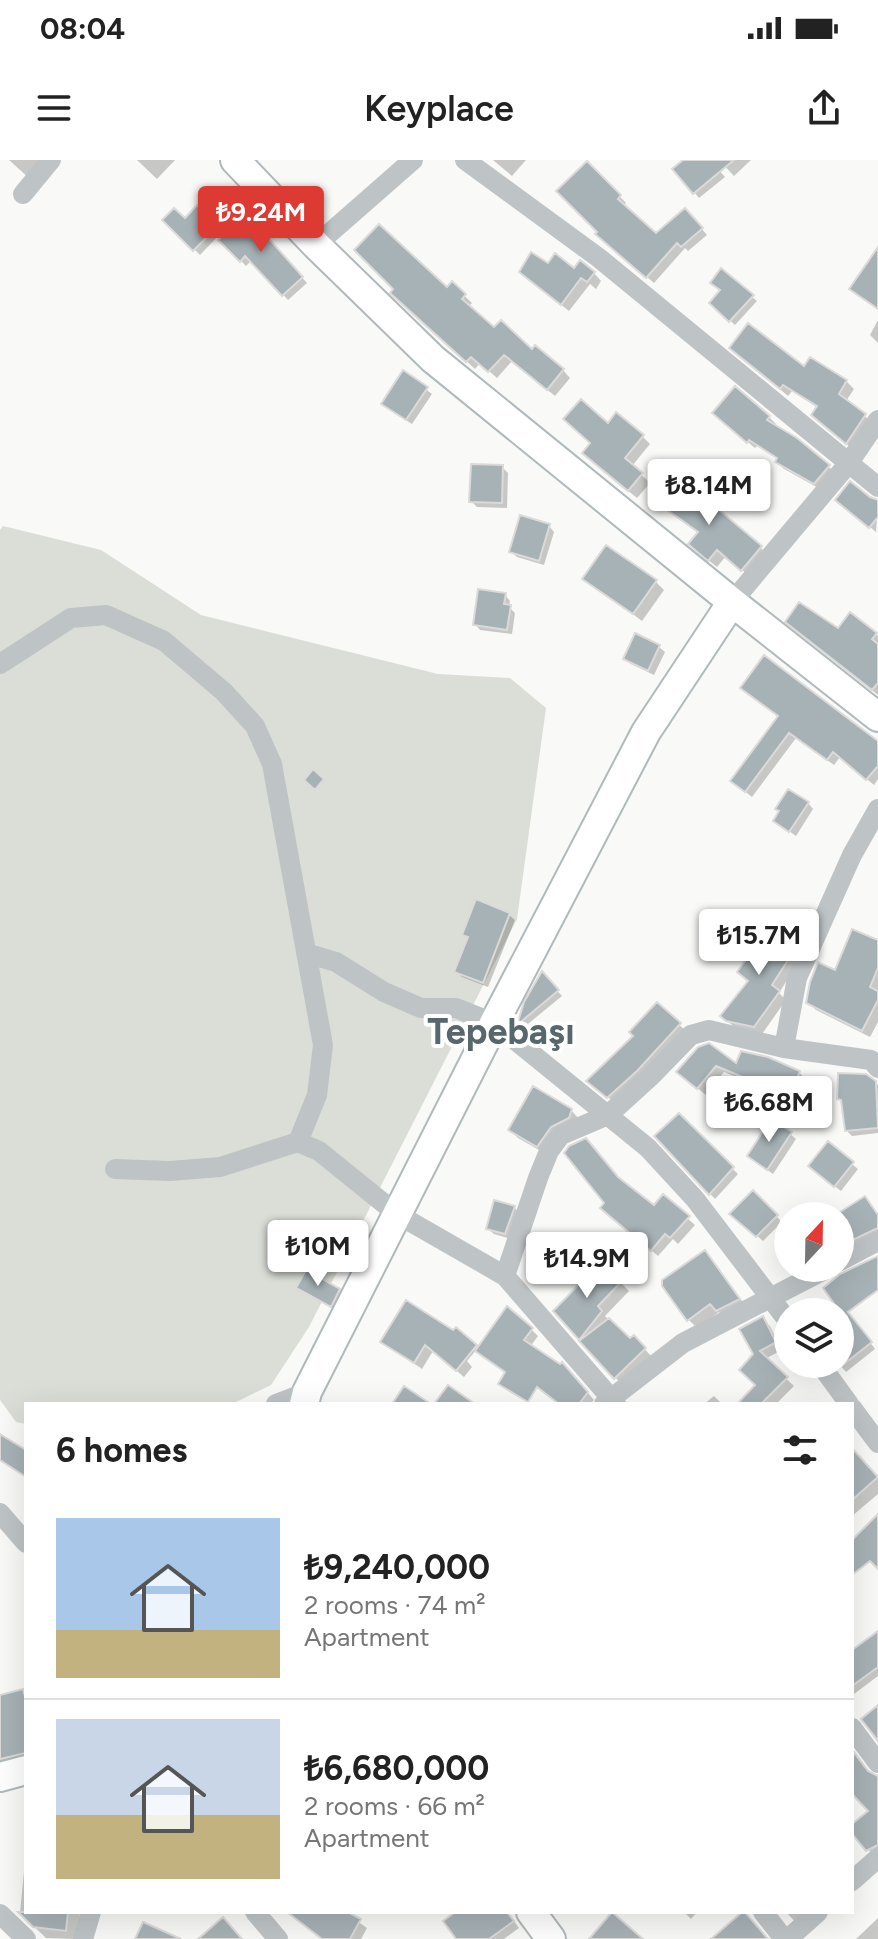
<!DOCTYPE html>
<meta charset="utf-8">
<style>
:root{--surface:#fff;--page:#f2f2f2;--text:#222;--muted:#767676;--line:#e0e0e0;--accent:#dd3a33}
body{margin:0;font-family:Figtree,sans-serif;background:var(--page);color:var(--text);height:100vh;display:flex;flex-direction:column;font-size:30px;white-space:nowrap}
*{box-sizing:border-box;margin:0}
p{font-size:26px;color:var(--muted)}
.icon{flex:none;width:44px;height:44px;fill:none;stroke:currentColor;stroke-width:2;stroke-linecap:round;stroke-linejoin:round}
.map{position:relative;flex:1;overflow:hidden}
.details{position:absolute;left:24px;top:1242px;width:830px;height:512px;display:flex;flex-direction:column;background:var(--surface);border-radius:0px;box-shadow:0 8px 32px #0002}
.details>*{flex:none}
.needle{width:52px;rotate:22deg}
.tools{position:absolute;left:774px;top:1042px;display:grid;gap:16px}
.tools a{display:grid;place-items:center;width:80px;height:80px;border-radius:50%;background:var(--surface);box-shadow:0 8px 32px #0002;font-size:40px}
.price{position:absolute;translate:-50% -68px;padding:0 18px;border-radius:8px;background:#fff;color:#222;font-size:26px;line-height:52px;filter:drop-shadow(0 2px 4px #0008)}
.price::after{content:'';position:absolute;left:50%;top:48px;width:24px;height:18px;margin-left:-12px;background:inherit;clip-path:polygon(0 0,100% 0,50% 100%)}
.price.active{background:var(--accent);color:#fff}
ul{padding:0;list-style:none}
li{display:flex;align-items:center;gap:24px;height:200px;padding:0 32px}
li+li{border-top:2px solid var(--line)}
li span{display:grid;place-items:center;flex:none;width:224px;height:160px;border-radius:0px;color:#555}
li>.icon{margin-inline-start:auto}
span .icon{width:96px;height:96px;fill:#fffc;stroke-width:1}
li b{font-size:34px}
h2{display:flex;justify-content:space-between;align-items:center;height:96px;padding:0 32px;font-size:34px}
.status{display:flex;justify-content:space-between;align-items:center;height:56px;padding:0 40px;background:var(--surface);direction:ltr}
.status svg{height:22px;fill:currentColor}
header{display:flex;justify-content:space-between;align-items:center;height:104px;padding:0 32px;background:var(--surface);font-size:36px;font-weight:600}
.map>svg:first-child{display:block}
.green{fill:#daded6}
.shadow{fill:#0003}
.building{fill:#a7b2b6;stroke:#dbdad9;stroke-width:2}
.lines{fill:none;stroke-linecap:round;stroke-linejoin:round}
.secondary-casing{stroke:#b0b9bb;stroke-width:32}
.street{stroke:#bec4c6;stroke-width:20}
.secondary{stroke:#fff;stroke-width:28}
.labels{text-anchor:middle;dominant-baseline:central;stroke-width:8;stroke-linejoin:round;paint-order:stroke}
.district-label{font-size:36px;font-weight:bold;fill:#57676c;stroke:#fff}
</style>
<div class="status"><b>08:04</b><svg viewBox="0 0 49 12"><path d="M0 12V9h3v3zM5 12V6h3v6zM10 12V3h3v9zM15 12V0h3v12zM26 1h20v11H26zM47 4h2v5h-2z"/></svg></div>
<header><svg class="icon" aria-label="menu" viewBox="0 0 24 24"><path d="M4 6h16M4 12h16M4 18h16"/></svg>Keyplace<svg class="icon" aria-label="share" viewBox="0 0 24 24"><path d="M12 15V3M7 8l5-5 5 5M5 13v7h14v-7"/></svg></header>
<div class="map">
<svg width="878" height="1779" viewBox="0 0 878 1779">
<rect width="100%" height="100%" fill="#f9f9f7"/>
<!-- green -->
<path class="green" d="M3,366l98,24 100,65 237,59 72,4 36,30 -29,211 -208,408 -38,58 -39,19h-206v20l-10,-2 -16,-22v-870z"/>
<!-- shadow -->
<path class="shadow" d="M9,0h36l-16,18z
M137,0h38l-18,19z
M493,0h33l-14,16z
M686,0h24l15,17 -26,21 -5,-6z
M719,0h32l-17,16z
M587,3l39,40 -3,3 33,29 35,-19 16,19 -19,16 -3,-3 -31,35 -50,-43z
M197,48l25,24 -22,23 -35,-35 20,1z
M246,55l61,68 -19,17 -36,-40 -6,6 -25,-26z
M549,105l45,8 7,8 -5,8 -6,-5 -21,27 -40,-32z
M452,124l20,19 -4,4 26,23 69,40 7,8 -15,18 -43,-35 -15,17 -17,-15 -5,6 -75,-69 47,-10z
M722,131l30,6 5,4 -22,24 -24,-22z
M878,160v23l-8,-8z
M739,195l107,26 8,8 -8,12 27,22 -19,27 -33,-27 -3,-15 -26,-17 -4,5z
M404,213l28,21 -20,30 -23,-15z
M769,257l7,7 -2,2 22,13 40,34 -14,17 -38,-21 -7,-7 2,-2 -22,-14 -2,2 -33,-28z
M608,265l34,11 8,8 -18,22 18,17 -13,15 -45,-37z
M502,307l6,6 -1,35 -30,-1 -6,-6z
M878,344l-2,28 -33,-27z
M666,349l95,39 7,7 -18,22 -24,-21 -9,11 -19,-15 2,-18z
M549,366l5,6 -10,33 -27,-8 -6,-6z
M585,418l70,3 9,9 -22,31z
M505,435l5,6 -1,6 6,6 -3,21 -32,-4 -5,-6z
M851,455l27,21v59l-84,-67 44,3z
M659,487l6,5 -11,23 -23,-11 -5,-6z
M780,557l98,27v35l-4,6 -34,-28 -6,8 -38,-27 -44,59 -20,-16z
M808,643l5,6 -17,27 -21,-15z
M509,755l6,5 -27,67 -26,-10 -6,-6 13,-32 -5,-5z
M745,778l51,9 7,8 -24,38 7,7 -24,34 -29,-8 -8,-8 25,-36 7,-34z
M878,782v80l-8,15 -54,-27 -8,-8 28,-29z
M542,815l20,21 -39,32 -3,-3 6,-22z
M657,845l28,25 -71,72 -20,-16 42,-50z
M709,886l28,21 62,5 7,8 -14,34 -25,-10 -8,-7 4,-9 -39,-16 -18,23 -20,-16z
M875,922l3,3v48l-26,3 -5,-5 -3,-27 -5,-5z
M571,950l8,9 -33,35 -28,-16 -8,-8z
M679,956l59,58 -23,25 -58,-63z
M790,974l6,5 -23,35 -18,-13z
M828,984l30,25 -17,22 -25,-19z
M621,1022l33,26 9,-11 32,28 -17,19 -5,-5 -15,17 -49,-42z
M753,1033l29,29 -19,19 -31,-27z
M865,1038l13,16v25l-38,19v-42h-2z
M514,1047l5,6 -8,26 -17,-5 -6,-5z
M713,1101l34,47 -21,11 -7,-7 -22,16 -9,-9z
M602,1104l27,27 -24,25 25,25 4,-3 19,20 -29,29 -68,-76z
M299,1128l40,2 6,6 -8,15z
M762,1159l8,7 12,24 -17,9 29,27 -18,18h-36l18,-18 -2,-31z
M854,1161l21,28 -29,23 -7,-8 1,-41z
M531,1169l7,7 -8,11 39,24 25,29 -4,4h-30l-70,-54z
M382,1181h88l7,8 -10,12 5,6 -8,10 -31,-26 -11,18z
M714,1236l8,8h-18z
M852,1290l26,29v15l-26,22z
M878,1470v46l-24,18 -2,-42z
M22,1531l4,4v67l-26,8v-72z
M852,1588l21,29h5v77l-4,2 -22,-25v-4l19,-15 -19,-21z
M25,1701l1,51h54l-3,27 -31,-1 -26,-25z
M287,1752h57l23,16 -6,11h-40z
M459,1752h48l12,16 -15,11h-46z
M684,1752h13l-6,7z
M786,1752h33l-19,15z
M878,1758v21h-22z"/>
<!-- building -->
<path class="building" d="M683,0h51l-41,34 -21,-25z
M587,1l34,34 -3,4 38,34 29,-25 18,20 -22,19 -4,-4 -31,35 -51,-44 2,-2 -41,-41z
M197,45l21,21 -25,25 -31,-31 12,-12 11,10z
M246,53l57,64 -21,19 -37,-40 -5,6 -22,-22z
M379,64l68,63 5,-6 14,13 -4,5 32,28 7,-7 31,29 3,-4 29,24 -17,21 -43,-35 -16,17 -17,-15 -5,5 -76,-69 3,-4 -39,-39z
M878,87v62l-29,-20z
M531,92l17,11 7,-10 19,15 6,-8 15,12 -8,10 -6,-4 -20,27 -42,-33z
M721,108l33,27 -25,27 -20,-19 11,-13 -10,-7z
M748,163l56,43 6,-9 37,23 -8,14 27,20 -20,30 -35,-29 6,-9 -34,-21 -3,4 -51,-41z
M403,210l25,17 -22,33 -25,-16z
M735,226l35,30 -3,4 30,18 33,27 -16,19 -39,-22 2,-4 -28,-18 -2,3 -35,-30z
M581,239l27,24 8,-11 28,23 -19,23 18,15 -15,18 -46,-38 8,-10 -27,-24z
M471,304l32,1 -1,38 -33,-1z
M673,319l44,32 1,-2 44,37 -21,25 -24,-21 -9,11 -20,-17 10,-12 -42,-30z
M850,321l20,16 8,3v17l-9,11 -34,-28z
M520,355l30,9 -11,37 -30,-9z
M606,385l51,35 -24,34 -51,-35z
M478,429l28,4 -2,11 7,1 -4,25 -34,-5z
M799,442l39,26 12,-16 27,21 -5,6 6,5v39l-6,7 -87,-68z
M635,473l25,12 -12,26 -25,-12z
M764,495l114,86v25l-12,14 -33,-28 -6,8 -38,-27 -44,59 -15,-11 48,-65 -38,-28z
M313,609l11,10 -9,11 -11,-10z
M788,629l21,13 -20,30 -16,-11 6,-10 -4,-2z
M476,739l34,14 -27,70 -29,-11 14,-35 -6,-2z
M749,765l20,9 3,-5 25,17 -25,39 8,6 -26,36 -28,-6 -6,-5 28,-35 -11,-9 20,-28 -14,-5z
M852,769l26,11v28l-8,19 8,4v9l-16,31 -56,-28 4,-21 8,-20 17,8z
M542,811l17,19 -42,35 7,-23z
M657,842l24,21 -44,48 -30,27 -21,-17 47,-45 -4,-4z
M709,883l27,20 5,-12 27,6 32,14 -15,37 -28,-11 5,-12 -46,-19 -19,23 -21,-17 22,-25z
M838,913l28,1 10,7 2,47 -33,3 -4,-31 -4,-1z
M533,926l39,23 -3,9 -18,9 -14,20 -29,-17z
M679,953l55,54 -25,28 -55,-59z
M771,959l21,13 -25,38 -20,-14z
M586,978l32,39 36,28 9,-11 27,22 -20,22 -5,-4 -14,17 -51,-43 4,-5 -40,-50 5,-7z
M828,981l26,21 -20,25 -26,-21z
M753,1030l25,25 -22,22 -27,-23z
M865,1036l13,19v13l-38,18v-34z
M494,1040l21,6 -10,28 -19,-5z
M705,1090l35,49 -24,12 -6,-7 -23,17 -25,-35v-6z
M878,1096v34l-30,22 24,30 -32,25v-55l-17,-24 17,-14z
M602,1101l20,20 -24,25 4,5 -23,29 -26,-29z
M306,1110l34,19 -9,18 -35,-19z
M406,1140l47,30 3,-3 21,18 -21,26 -31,-26 -11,18 -34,-21z
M507,1146l26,22 -9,12 36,24 2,-2 26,30 -9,12h-20l-22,-17 -9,15 -30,-18 7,-12 -30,-21z
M763,1156l13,26 -16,9 28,26 -27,27h-24l18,-19 -16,-15 14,-16 -14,-25z
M609,1158l21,20 4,-3 12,13 -32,31 -35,-38z
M448,1225l27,19h-41z
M404,1226l27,18h-39z
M0,1274l26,16v27l-26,-17z
M852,1288l26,29 -26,23z
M878,1354v55l-8,-8 -18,14v-35z
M878,1471v36l-26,19v-36z
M23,1529l3,11v53l-26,6v-64z
M878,1545v36l-17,-22z
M852,1590l16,21 10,5v69l-12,6 -14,-17v-10l16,-13 -16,-17z
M18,1752h50l-2,19 -33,-4z
M287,1752h61l13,7 -11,20h-28z
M455,1752h52l7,9 -25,18h-33l-13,-18z
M612,1752l31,27h-54z
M742,1752h3l23,27h-57z
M223,1757l19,22h-44z
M143,1762l38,17h-46z"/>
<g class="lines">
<!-- secondary casing -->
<g class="secondary-casing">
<path id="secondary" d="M235,0l81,85 117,114 299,243 146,115
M304,1244l3,-12 187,-369 152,-291 86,-130
M0,1617l26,-7
M531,1752l20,27"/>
</g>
<!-- street -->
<path class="street" d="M465,0l134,98 279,229
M23,34l28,-34
M316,85l97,-85
M732,442l116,-138 30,-44
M0,504l71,-46 35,-3 58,26 60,51 31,34 17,38 51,281 -6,50 -19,47
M306,793l30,9 48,30 37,16h35l38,15 154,125 47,51 93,122
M784,888l13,-70 55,-123 26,-46
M115,1009l55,2 50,-4 78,-25 21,9 78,63 108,62 111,128
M840,1101l38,-20
M505,1116l33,-98 11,-27 12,-16 47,-20 43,-39 40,-41 18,-5 75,18 87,12 7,8
M820,1204l29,40
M276,1244l31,-12
M604,1244l79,-61 145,-75
M852,1248l26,35
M0,1353l26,30
M852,1568l26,35
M852,1721l26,-23
M255,1752l23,27
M763,1752l21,27
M0,1754l26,25
M83,1779l8,-27
M788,1779l30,-27"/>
<!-- secondary -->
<use href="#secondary" class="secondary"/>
</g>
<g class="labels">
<!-- district labels -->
<g class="district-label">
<text x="501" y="871">Tepebaşı</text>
</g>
</g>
</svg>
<div class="tools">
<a><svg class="needle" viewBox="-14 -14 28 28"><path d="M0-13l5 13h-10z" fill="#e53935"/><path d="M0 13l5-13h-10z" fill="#767676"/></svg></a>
<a><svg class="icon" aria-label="layers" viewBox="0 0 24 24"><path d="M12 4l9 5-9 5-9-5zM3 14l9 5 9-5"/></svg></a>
</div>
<b class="price active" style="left:261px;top:94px">₺9.24M</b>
<b class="price" style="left:709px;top:367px">₺8.14M</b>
<b class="price" style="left:759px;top:817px">₺15.7M</b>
<b class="price" style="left:769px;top:984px">₺6.68M</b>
<b class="price" style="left:318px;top:1128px">₺10M</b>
<b class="price" style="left:587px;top:1140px">₺14.9M</b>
<section class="details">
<h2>6 homes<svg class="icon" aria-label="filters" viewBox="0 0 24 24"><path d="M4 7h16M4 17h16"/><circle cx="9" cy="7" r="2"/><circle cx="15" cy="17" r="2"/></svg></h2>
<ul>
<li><span style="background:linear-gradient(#a9c7e8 70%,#c2b280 0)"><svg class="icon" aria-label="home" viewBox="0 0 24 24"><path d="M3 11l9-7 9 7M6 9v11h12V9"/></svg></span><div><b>₺9,240,000</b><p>2 rooms · 74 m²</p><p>Apartment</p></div></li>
<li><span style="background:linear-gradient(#c9d6e8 60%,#c2b280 0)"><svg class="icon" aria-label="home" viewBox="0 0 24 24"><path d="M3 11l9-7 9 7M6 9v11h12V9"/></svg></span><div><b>₺6,680,000</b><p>2 rooms · 66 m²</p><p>Apartment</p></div></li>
</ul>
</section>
</div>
